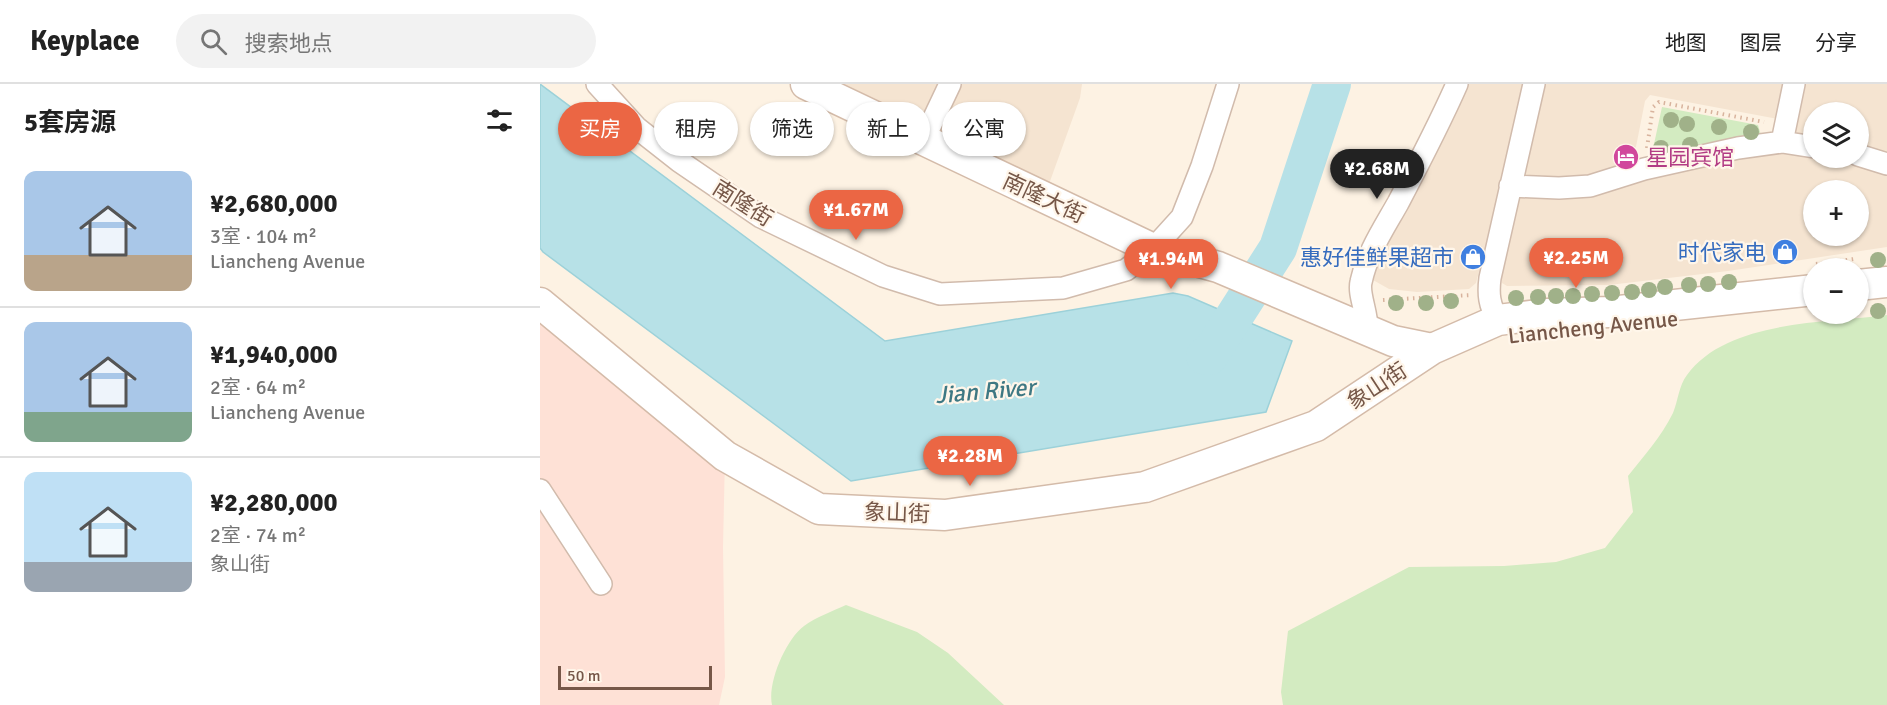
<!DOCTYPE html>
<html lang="zh">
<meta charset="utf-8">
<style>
:root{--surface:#fff;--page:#f2f2f2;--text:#222;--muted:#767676;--line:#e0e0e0;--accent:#eb6644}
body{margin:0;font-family:Signika,"Noto Sans SC",sans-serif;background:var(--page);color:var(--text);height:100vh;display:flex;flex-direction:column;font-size:22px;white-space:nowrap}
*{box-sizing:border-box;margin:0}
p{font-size:20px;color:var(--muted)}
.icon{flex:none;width:33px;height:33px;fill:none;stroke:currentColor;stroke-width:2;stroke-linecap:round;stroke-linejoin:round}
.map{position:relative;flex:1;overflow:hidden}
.drawer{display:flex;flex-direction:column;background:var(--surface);width:540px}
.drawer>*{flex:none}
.guide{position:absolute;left:18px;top:18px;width:570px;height:54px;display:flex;gap:12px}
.fabs{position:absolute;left:1263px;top:18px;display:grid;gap:12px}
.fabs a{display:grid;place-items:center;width:66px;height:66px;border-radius:50%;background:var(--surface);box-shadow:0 2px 4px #0004;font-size:30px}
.scale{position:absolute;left:18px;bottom:15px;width:154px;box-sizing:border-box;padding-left:6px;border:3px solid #765748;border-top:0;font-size:16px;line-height:21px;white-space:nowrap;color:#765748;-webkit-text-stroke:4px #fff6ea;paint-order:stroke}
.price{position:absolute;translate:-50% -51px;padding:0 14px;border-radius:21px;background:var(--accent);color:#fff;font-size:20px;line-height:39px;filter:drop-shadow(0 2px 3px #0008)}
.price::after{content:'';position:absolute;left:50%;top:36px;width:18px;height:14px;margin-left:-9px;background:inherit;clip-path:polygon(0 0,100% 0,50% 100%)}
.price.active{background:#222;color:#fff}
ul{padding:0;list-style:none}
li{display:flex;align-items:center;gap:18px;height:150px;padding:0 24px}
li+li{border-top:2px solid var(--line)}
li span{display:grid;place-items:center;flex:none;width:168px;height:120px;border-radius:12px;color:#555}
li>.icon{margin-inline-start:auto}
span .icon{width:72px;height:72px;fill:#fffc;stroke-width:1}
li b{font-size:26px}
h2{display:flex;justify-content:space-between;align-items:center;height:72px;padding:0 24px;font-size:26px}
.pill{padding:0 21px;border-radius:27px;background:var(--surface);box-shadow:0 2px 4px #0004;font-size:21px;line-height:54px}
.pill.active{background:var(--accent);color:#fff}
header{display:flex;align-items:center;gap:36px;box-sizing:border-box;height:84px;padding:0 30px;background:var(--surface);border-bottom:2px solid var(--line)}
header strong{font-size:28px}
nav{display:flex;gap:33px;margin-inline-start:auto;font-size:21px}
.search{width:420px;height:54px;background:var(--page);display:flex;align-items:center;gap:15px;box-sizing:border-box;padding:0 21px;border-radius:33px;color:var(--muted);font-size:22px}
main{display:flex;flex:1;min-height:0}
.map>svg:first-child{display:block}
.residential{fill:#f5e4d1;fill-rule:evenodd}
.commercial{fill:#fee1d6}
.green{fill:#d3ebc1}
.water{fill:#b7e1e7;stroke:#9cd1d9;stroke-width:1.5}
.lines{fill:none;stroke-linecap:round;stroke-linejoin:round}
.river{stroke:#b7e1e7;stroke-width:38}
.street-casing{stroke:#d1bbac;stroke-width:24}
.secondary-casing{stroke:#d4bba9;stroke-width:33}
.path{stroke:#d8b39d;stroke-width:4;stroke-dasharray:1.5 4.5;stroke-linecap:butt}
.street{stroke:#fff;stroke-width:21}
.secondary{stroke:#fff;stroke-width:30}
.tree{fill:#a0b189}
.labels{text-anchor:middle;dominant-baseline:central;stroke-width:4.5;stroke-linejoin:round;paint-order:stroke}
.hotel-label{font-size:22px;fill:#b23c85;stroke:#fff6ea;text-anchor:start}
.street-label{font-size:22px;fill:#765748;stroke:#fff6ea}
.shop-label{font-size:22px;fill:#366cbe;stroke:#fff6ea;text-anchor:end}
.water-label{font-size:24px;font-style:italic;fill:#3e7883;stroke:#fff6ea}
</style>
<header>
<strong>Keyplace</strong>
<div class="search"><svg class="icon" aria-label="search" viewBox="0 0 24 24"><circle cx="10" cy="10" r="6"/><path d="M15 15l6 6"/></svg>搜索地点</div>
<nav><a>地图</a><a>图层</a><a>分享</a></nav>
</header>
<main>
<section class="drawer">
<h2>5套房源<svg class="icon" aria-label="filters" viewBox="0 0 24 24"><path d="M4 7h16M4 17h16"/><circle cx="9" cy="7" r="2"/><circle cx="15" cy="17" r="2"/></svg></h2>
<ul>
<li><span style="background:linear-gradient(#a9c7e8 70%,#b9a48a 0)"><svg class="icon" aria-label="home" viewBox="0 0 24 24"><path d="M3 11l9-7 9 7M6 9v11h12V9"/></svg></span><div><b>¥2,680,000</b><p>3室 · 104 m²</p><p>Liancheng Avenue</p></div></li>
<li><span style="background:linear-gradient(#a9c7e8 75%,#7fa58c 0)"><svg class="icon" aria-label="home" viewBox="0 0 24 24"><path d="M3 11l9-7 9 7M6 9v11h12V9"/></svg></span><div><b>¥1,940,000</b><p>2室 · 64 m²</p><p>Liancheng Avenue</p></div></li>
<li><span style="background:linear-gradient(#bfe0f5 75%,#9aa5b1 0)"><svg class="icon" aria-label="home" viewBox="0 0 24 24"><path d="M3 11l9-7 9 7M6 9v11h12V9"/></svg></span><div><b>¥2,280,000</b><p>2室 · 74 m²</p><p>象山街</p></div></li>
</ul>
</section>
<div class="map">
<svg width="1347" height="621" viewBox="0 0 1347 621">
<rect width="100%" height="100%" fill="#fdf2e3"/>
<!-- residential -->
<path class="residential" d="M301,0h241l-2,14 -31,86z
M922,0h66l-52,199 -7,6 -52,3 -28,-3 -16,-9 -2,-6z
M1001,0h248l-11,35 -128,-24 -5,6 -12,61 -47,19 -65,-2z
M1262,0h85v71l-28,-9 -1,-34h-44l-1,25 -15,-3 -4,-6z
M1235,67l38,4 1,3 30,1 43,12v76l-159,24 -119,14 -102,1 -5,-3 -1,-5 15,-82zM1274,106h44v46h-44z"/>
<!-- commercial -->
<path class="commercial" d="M0,219l185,153 -2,91 2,130 -6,28h-179z"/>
<!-- green -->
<path class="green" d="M1122,23l96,18 3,10 -110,23z
M1347,231v390h-604l-2,-13 7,-61 121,-64 95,-1 52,-4 49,-14 28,-36 -5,-36c16,-20 33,-39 45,-63 5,-12 6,-28 14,-38 40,-55 139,-52 200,-60z
M306,521l71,27 31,21 56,52h-232c-5,-22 14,-66 32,-79 12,-9 29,-15 42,-21z"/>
<!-- water -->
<path class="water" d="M0,0l345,257 288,-48 15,3 104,45 -26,71 -415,69 -308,-229 -3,-4z"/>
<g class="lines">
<!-- river -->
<path class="river" d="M665,272h4l69,-108 54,-164"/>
<!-- street casing -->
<g class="street-casing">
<path id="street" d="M57,0l40,44 42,33 82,56 122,59 57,18 123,-6 63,-18 27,-21 29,-32 20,-51 26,-82
M383,57l27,-57
M1242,58l12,-58
M1318,71l29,9
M970,102l49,2 31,-2 54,-17 94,-21 44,-6 32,5
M958,236c-9,-15 -10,-26 -8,-42l44,-194
M827,247c1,-18 -9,-36 -6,-49 6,-29 23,-54 37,-79 21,-40 41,-78 59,-119
M0,406l61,94"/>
</g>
<!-- secondary casing -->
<g class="secondary-casing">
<path id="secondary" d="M266,0l347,165 65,18 175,74 39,8 66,-29 48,-6 64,-2 204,-22
M1318,201l29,-3
M0,219l185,153 94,53 126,6 200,-28 171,-61 116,-77"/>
</g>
<!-- path -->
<path class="path" d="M1107,64l6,-41 6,-5 105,20
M1276,180l38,-5
M843,216l89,-5"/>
<!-- street -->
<use href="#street" class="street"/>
<!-- secondary -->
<use href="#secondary" class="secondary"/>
</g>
<!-- trees -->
<g class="tree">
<circle cx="1131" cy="36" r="8"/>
<circle cx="1147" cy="40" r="8"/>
<circle cx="1179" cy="43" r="8"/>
<circle cx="1211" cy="48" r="8"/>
<circle cx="1150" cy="61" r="8"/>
<circle cx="1121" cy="64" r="8"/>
<circle cx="1338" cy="176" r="8"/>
<circle cx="1189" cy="198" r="8"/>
<circle cx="1168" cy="200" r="8"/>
<circle cx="1149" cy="201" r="8"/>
<circle cx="1125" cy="203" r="8"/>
<circle cx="1109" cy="206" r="8"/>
<circle cx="1092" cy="208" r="8"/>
<circle cx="1072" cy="209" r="8"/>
<circle cx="1052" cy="210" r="8"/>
<circle cx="1016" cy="212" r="8"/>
<circle cx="1033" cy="212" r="8"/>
<circle cx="998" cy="213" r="8"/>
<circle cx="976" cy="214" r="8"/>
<circle cx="911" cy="217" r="8"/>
<circle cx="856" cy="219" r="8"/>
<circle cx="886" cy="219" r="8"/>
<circle cx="1338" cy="227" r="8"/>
</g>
<!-- icons -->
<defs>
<g id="hotel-disc" transform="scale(1.35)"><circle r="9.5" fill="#d1479c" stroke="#fff6ea"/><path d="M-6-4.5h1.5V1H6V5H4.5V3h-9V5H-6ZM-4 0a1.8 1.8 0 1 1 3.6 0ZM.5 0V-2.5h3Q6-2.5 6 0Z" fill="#fff"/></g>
<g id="shop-disc" transform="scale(1.35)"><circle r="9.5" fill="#3f7fe0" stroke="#fff6ea"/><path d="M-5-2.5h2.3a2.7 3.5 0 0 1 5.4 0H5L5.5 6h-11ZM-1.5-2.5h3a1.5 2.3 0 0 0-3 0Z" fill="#fff"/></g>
</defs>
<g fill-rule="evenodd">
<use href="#hotel-disc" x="1086" y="73"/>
<use href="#shop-disc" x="1245" y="168"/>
<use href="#shop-disc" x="933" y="173"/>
</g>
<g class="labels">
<!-- hotel labels -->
<g class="hotel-label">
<text x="1106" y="73">星园宾馆</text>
</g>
<!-- street labels -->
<g class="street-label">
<text transform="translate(504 114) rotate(25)">南隆大街</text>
<text transform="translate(203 119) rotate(32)">南隆街</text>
<text transform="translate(1053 243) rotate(-6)">Liancheng Avenue</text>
<text transform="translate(837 302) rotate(-33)">象山街</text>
<text transform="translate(357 429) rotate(2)">象山街</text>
</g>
<!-- shop labels -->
<g class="shop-label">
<text x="1226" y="168">时代家电</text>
<text x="914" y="173">惠好佳鲜果超市</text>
</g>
<!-- water labels -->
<g class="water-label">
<text transform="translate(445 307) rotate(-5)">Jian River</text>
</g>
</g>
</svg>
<div class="fabs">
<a><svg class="icon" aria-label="layers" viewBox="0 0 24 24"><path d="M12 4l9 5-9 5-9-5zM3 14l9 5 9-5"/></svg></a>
<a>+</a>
<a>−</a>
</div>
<div class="scale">50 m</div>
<b class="price active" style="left:837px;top:116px">¥2.68M</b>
<b class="price" style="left:316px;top:157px">¥1.67M</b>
<b class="price" style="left:1036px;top:205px">¥2.25M</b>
<b class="price" style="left:631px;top:206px">¥1.94M</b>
<b class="price" style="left:430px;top:403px">¥2.28M</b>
<div class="guide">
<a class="pill active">买房</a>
<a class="pill">租房</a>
<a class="pill">筛选</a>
<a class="pill">新上</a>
<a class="pill">公寓</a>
</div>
</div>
</main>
